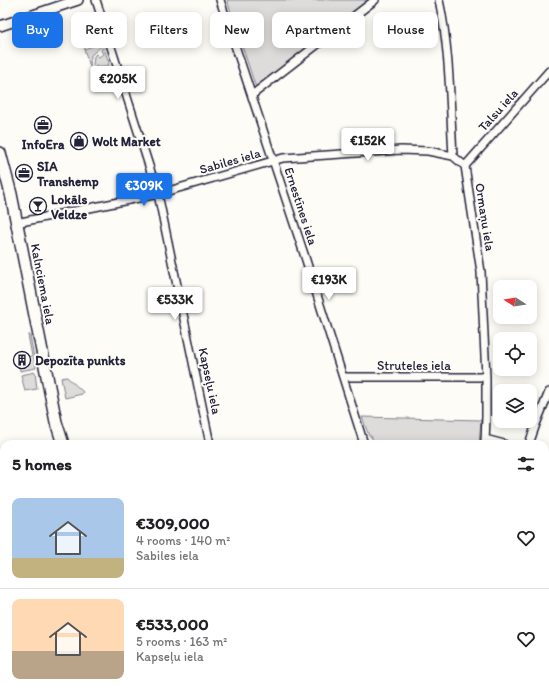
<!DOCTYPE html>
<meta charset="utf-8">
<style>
:root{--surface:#fff;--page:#f6f6f6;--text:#202124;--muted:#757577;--line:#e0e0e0;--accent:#1a73e8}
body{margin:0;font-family:Itim,sans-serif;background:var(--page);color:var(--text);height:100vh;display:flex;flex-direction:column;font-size:15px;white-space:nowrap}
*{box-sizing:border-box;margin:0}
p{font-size:13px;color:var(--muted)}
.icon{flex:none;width:22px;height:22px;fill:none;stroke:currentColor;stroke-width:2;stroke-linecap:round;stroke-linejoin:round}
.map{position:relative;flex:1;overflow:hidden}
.panel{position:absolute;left:0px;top:440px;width:549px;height:256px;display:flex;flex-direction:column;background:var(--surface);border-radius:12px 12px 0 0;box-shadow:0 2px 10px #0003}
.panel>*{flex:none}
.hud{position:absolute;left:12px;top:12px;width:525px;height:36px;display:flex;gap:8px}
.needle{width:26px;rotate:282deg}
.tools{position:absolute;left:493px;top:280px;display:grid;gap:8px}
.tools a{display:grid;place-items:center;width:44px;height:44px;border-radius:8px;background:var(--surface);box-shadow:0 2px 10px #0003;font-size:20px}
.price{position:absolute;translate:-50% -34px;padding:0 9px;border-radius:4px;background:#fff;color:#222;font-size:13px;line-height:26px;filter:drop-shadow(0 1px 2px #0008)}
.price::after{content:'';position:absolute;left:50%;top:24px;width:12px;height:9px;margin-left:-6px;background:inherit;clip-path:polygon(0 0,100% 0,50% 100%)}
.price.active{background:var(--accent);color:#fff}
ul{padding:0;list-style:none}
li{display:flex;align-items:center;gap:12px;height:100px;padding:0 12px}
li+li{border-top:1px solid var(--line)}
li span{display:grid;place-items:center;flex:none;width:112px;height:80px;border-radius:8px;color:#555}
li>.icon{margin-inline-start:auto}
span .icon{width:48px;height:48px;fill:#fffc;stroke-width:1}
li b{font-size:17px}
h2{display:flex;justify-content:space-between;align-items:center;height:48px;padding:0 12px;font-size:17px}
.pill{padding:0 14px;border-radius:8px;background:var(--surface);box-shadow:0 2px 10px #0003;font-size:14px;line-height:36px}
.pill.active{background:var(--accent);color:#fff}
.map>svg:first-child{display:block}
.green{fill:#dddcdb;stroke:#807f8b}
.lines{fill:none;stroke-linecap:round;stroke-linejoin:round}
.minor-casing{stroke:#22223b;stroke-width:10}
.tertiary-casing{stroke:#22223b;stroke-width:12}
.primary-casing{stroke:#22223b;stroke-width:14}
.minor{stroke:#fdfcf7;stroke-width:7}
.tertiary{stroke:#fdfcf7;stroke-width:9}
.primary{stroke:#fdfcf7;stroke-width:11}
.tram{stroke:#22223b;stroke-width:1}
.labels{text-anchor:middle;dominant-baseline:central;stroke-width:4;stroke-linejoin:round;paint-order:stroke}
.street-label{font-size:13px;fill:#22223b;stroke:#fdfcf7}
.poi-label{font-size:13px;font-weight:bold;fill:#22223b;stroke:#fdfcf7;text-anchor:start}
</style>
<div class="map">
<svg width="549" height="696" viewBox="0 0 549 696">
<rect width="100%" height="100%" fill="#fdfcf7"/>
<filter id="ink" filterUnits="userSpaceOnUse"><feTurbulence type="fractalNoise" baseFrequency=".025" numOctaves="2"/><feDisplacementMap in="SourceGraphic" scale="8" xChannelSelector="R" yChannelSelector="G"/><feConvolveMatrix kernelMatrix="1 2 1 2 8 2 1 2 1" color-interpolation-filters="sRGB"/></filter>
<g filter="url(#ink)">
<!-- green -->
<path class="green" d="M227,0h141l-112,88z
M102,43l1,2 -12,10 -1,12 -6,-18z
M102,48h2l5,15v2l-9,3 -7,-3 1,-9 2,-2 3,3 4,-3 -2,-4z
M28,335h2l6,33 -16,3 -1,-7 7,-2 -1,-5 7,-1z
M35,372l2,17 -12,2 -4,-16z
M67,377l16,15 -1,2 -17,4 -4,-20z
M362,417l119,3 -2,24h-108v-1l2,-2 -2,-5h-2z"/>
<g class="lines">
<!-- minor casing -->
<g class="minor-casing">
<path id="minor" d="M96,0l62,194 52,250
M220,0l85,257 59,187
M439,0c11,49 11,105 14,156l12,10 16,106 5,105v39l-1,28
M252,95l123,-95
M465,166l84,-95
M16,223l142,-29 125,-36 118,-8 27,1 25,5
M343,377h143
M485,439l19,5
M529,444l7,-20 13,-32
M545,455l4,2
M0,479l4,-1
M545,572l4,-7
M0,637l4,21
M527,692l12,4
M0,693l11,-1
M461,696l1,-4"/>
</g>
<!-- tertiary casing -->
<g class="tertiary-casing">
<path id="tertiary" d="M0,26l78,-26"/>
</g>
<!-- primary casing -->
<g class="primary-casing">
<path id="primary" d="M0,153l11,41 45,228 7,22
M105,692l1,4
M115,692l1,4"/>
</g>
<!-- minor -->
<use href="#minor" class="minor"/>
<!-- tertiary -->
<use href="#tertiary" class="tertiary"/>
<!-- primary -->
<use href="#primary" class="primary"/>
<!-- tram -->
<path class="tram" d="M545,570l4,-7
M0,686h4"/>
</g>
</g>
<!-- icons -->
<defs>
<g id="office-ring" transform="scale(0.9)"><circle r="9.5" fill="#fdfcf7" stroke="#22223b" stroke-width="1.5"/><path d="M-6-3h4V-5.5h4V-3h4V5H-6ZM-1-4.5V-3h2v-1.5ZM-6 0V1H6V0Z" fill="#22223b"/></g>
<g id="shop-ring" transform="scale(0.9)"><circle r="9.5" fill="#fdfcf7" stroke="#22223b" stroke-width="1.5"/><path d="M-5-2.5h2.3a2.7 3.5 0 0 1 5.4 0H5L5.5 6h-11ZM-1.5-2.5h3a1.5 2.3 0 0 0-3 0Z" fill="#22223b"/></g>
<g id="bar-ring" transform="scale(0.9)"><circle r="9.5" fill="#fdfcf7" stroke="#22223b" stroke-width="1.5"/><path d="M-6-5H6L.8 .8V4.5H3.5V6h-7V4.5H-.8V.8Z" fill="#22223b"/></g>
<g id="building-ring" transform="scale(0.9)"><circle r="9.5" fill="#fdfcf7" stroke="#22223b" stroke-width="1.5"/><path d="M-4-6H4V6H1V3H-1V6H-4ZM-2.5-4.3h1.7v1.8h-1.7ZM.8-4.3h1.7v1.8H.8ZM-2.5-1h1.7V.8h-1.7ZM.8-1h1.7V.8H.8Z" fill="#22223b"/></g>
</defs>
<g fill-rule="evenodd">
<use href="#office-ring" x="43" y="125"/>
<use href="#shop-ring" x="79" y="141"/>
<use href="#office-ring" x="24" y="173"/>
<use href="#bar-ring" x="38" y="206"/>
<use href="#building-ring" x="22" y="360"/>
</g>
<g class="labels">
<!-- street labels -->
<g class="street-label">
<text transform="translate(498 110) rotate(-48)">Talsu iela</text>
<text transform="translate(230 161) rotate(-16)">Sabiles iela</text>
<text transform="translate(301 206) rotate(72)">Ernestīnes iela</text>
<text transform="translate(485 217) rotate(81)">Ormaņu iela</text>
<text transform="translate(43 284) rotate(79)">Kalnciema iela</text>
<text x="414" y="365">Struteles iela</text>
<text transform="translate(210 381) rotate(78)">Kapseļu iela</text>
</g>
<!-- poi labels -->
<g class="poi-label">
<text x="92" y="141">Wolt Market</text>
<text x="43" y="144" text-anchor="middle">InfoEra</text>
<text x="37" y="166">SIA<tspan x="37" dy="15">Transhemp</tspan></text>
<text x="51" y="199">Lokāls<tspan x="51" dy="15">Veldze</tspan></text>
<text x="35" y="360">Depozīta punkts</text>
</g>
</g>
</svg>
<div class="tools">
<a><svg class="needle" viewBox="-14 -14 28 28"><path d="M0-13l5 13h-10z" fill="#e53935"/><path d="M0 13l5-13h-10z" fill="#757577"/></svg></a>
<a><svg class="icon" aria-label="locate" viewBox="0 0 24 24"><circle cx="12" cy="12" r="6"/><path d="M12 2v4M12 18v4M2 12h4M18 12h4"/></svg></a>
<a><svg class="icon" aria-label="layers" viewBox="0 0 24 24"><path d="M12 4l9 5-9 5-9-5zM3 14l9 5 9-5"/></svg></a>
</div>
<b class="price" style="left:118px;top:100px">€205K</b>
<b class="price" style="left:368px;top:162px">€152K</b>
<b class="price active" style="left:144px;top:207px">€309K</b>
<b class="price" style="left:329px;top:301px">€193K</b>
<b class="price" style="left:175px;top:321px">€533K</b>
<div class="hud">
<a class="pill active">Buy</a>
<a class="pill">Rent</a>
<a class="pill">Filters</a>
<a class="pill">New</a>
<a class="pill">Apartment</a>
<a class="pill">House</a>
</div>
<section class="panel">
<h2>5 homes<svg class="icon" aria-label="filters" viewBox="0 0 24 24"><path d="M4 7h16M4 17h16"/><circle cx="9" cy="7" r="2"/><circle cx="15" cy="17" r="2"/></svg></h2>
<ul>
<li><span style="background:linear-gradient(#a9c7e8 75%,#c2b280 0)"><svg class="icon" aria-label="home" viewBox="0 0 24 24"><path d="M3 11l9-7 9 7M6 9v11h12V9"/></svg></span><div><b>€309,000</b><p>4 rooms · 140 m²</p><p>Sabiles iela</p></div><svg class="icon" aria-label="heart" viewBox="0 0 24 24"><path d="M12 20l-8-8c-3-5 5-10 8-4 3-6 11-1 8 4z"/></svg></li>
<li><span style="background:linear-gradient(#ffd9b3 65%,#b9a48a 0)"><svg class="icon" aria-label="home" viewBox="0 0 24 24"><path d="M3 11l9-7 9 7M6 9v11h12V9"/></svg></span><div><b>€533,000</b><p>5 rooms · 163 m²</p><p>Kapseļu iela</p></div><svg class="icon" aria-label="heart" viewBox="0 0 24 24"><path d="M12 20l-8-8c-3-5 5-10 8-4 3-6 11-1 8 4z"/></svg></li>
</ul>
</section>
</div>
